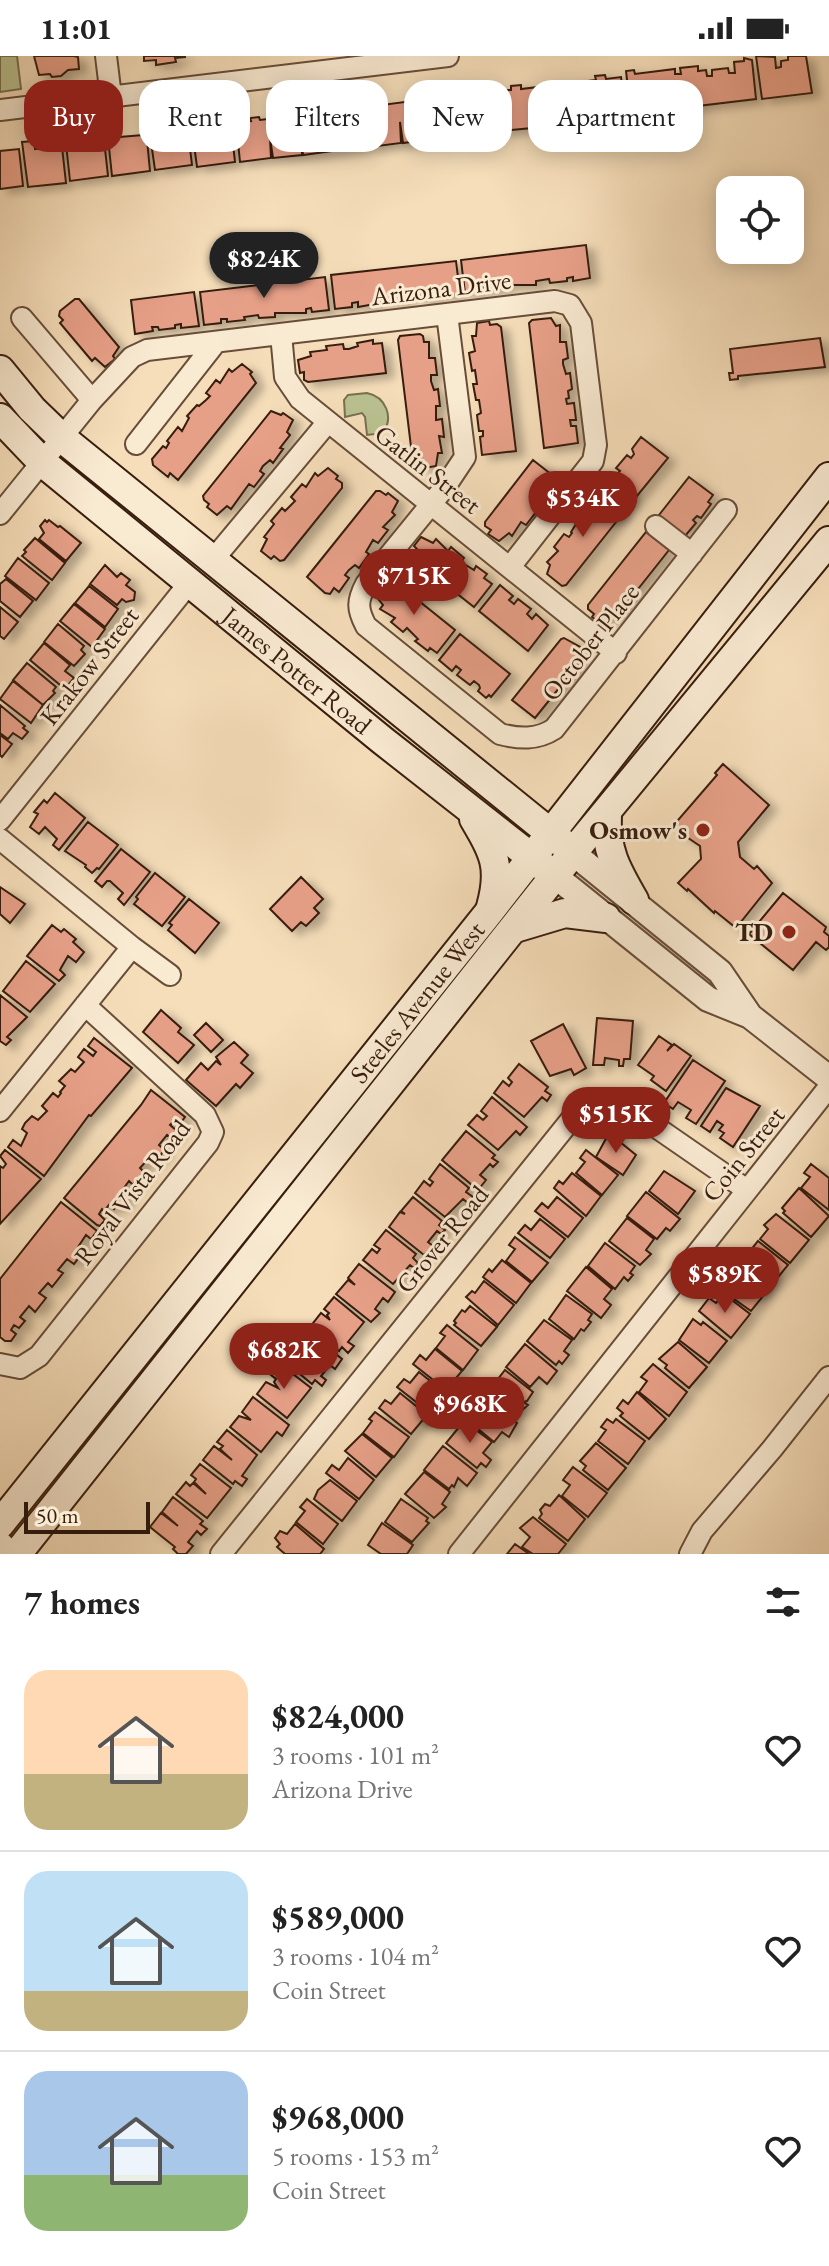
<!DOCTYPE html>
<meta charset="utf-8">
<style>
:root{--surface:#fff;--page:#f2f2f2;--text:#222;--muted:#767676;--line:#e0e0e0;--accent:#8f2418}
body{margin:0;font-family:"EB Garamond",serif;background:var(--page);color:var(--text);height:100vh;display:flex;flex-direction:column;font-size:30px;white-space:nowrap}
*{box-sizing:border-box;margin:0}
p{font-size:26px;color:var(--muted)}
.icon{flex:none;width:44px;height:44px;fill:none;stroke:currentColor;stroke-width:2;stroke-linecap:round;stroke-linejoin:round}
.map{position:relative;height:1498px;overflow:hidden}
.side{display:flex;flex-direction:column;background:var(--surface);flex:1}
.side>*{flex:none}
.hud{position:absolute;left:24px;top:24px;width:782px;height:72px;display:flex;gap:16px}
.buttons{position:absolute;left:716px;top:120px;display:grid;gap:16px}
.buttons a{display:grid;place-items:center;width:88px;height:88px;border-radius:16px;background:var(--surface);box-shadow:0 4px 20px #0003;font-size:40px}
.scale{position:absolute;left:24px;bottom:20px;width:126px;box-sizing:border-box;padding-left:8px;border:4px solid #371d0e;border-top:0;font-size:22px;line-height:28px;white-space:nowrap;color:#371d0e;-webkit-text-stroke:6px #f9ead2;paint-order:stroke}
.price{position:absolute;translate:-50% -68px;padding:0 18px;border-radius:28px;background:var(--accent);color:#fff;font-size:26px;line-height:52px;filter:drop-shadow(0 2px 4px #0008)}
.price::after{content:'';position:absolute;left:50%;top:48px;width:24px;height:18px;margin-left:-12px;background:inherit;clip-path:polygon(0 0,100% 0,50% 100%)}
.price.on{background:#222;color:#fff}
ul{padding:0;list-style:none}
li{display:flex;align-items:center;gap:24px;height:200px;padding:0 24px}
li+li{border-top:2px solid var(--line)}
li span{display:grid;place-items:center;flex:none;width:224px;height:160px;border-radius:24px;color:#555}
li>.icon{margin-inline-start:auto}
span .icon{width:96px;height:96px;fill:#fffc;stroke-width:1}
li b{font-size:34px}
h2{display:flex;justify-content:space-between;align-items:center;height:96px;padding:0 24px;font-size:34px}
.pill{padding:0 28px;border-radius:24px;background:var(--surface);box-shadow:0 4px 20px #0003;font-size:28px;line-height:72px}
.pill.on{background:var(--accent);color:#fff}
.status{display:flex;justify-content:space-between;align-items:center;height:56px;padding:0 40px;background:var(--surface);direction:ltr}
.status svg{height:22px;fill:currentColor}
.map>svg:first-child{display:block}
.green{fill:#bac291;stroke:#787050;stroke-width:2}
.building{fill:#e7a088;stroke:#371d0e;stroke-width:2;filter:url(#shadow)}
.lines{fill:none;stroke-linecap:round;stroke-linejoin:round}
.minor-casing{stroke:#674d39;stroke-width:24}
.tertiary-casing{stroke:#674d39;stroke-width:28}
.secondary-casing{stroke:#371d0e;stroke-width:32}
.minor{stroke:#f9ead2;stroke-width:20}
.tertiary{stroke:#f9ead2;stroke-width:24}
.secondary{stroke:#f9ead2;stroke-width:28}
.poi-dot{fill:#8f2418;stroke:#f9ead2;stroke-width:3}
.labels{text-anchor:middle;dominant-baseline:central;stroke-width:6;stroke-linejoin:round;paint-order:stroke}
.street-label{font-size:26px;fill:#371d0e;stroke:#f9ead2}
.poi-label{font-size:26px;font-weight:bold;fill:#371d0e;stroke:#f9ead2;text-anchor:end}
</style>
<div class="status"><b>11:01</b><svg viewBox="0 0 49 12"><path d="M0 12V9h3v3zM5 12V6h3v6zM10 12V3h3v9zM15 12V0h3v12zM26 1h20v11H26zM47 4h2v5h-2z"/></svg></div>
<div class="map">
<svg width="829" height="1498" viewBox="0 0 829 1498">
<defs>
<filter id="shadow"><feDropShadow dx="8" dy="4.5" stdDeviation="4" flood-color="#0004"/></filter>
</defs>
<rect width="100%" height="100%" fill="#f6deba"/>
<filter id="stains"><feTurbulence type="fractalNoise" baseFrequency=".0025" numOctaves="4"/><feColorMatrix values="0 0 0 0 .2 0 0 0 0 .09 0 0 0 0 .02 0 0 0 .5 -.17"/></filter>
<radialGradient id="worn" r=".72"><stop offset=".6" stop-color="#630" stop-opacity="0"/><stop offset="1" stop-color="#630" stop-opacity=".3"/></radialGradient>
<!-- green -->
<path class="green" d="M0,0h17l4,33 -21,3z
M367,337c19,4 27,24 16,40l-16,2 -2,-18 -3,-4 -17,4 -1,-17 4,-5z"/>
<!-- building -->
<path class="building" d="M34,0h40l4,1 1,12 -11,1 -7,6 -9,1 -2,-3 -11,1z
M144,0h41v1l-10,1 1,4 -20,3v-5l-12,1z
M756,0l19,1 1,11 5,-1v-6l7,-1v-4h18l6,37 -50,6z
M744,2l8,2 4,39 -125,15 -5,-43 8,-1 1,4 40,-5v5h6l-1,-6 18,-2v5l8,-1 1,6h5v-6l16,-2 1,5h6l-1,-11 10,-1z
M605,19l1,4 15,-2 5,39 -31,4 -3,-21 1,21 -29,4 -4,-21 3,21 -30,3 -2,-21 1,22 -31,3 -4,-41h14v-4l10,-1v4l75,-9 -1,-4z
M489,35l7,41 -32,4 -2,-21 1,21 -29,4 -3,-22 1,21 -29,4 -3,-21 1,21 -31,4 -4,-40z
M345,50v4l16,-2 5,39 -32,4 -2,-21 1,21 -30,4 -2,-21 1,21 -29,3 -3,-20 1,20 -31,4 -4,-40 15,-1 -1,-3 9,-1 1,3 75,-9v-3z
M230,61l5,45 -38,5 -6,-45 13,-1 1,6 13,-2v-6z
M187,68l5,41 -37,5 -6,-42 10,-1 1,8 16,-1 3,-1 -1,-8z
M143,79l1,5h3l3,31 -38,5 -4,-38z
M61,82l5,45 -38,4 -6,-45 12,-1 1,8 14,-2 -1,-7z
M104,84l4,36 -38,5 -4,-37z
M19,93l4,37 -23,3v-38z
M586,189l4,33 -17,3v-4l-6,1v3l-17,2 -1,-4 -13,2v4h-31l1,3 -17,3 -1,-4h-6l1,5 -18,1 -4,-33z
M456,205l4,33 -18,2v-3h-5v4l-17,2 -1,-5h-6l-8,3 1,4h-31v3l-17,3v-5l-6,1v4l-17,2 -4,-34z
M325,221l4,33 -17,2 -1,-4 -5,1v4h-31v4l-16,1 -1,-3 -14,2 1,3 -18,2v-3h-6v4l-17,2 -4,-33z
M194,236l5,34 -18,2v-4l-6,1v3l-16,2 -1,-3h-6l1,4 -18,3 -4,-34z
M75,243h4l40,48 -6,9 2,3 -10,8 -10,-9 -3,3 -32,-38 3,-3 -4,-4 1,-5z
M551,262l5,8 4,-1v17h6l2,16 -5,2v4l3,10 4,-1 2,16 -4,2 1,7 -3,1 1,5 7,-1 2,17h-6l1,6h5l2,17 -34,5 -15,-125 3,-3z
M489,265l1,4 7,-1 4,3 15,124 -34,4 -2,-18 3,-1v-5h-4l-2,-16 4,-2 -2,-13h-3l-3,-16h4l-2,-14 -3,1 -3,-18 6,-2 -3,-15h4l1,-13z
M420,278l3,2 1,6h5v16h6l2,17h-6v6l3,9 4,-1 2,17h-4v14l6,-1 2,18 -5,-1 3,17h-4l-2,13 -12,2 -1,-4 -10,-1 -15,-123 2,-4z
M820,282l5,29 -87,9v3l-8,1 -1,-7h4l-3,-24z
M373,284v4l9,-1 4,30 -78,9 -4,-2v-8l-4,1 -2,-13 13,-4 -1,-4 17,-2 -1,-4 17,-2 1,5h5l9,-3 -1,-3z
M242,308l10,8 -2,2 6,9 -78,97 -8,-7 -2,4 -15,-12 -1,-6 11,-13 3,2 3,-5 -2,-2 11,-14 4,4 7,-13 -2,-2 10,-11 2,1 7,-6 4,-4 -4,-3 10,-13 4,3 9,-14 3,3z
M271,355l10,4 2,-2 10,7 -6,12 3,3 -10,13 3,1 -10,14 -3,-3 -7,6 -3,5 4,3 -10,13 -5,-3 -18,25 -4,-3 -10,9 -10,-8 2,-3 -5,-4 -1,-4z
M641,381l27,21 -40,49 -23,-19 2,-2 -3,-3 6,-8 4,3 6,-7 -4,-3 11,-13 4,3 3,-4 -2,-5z
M533,404l24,19 -6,7 5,2 -11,13 -3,-2 -7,5 -3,4 4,4 -10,13 -5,-3 -9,14 -3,-3 -10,8 -11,-7 3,-4 -6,-4v-4z
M328,412l10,8 -2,3 6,4v5l-58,72 -4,1 -6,-5 -3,3 -10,-8 6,-12 -3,-2 10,-13 -3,-3 11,-13 3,3 10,-10 -4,-4 11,-13 4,3 9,-14 3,3z
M689,421l24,18 -5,7 3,2 -10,14 -4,-2 -4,4 3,3 -11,13 -26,-21z
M376,435h4l6,4 2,-2 10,8 -6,11 3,3 -12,12 5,3 -10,13 -5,-3 -7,12 3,2 -10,14 -4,-3 -6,5 -4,5 4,3 -10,14 -5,-4 -4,6 -5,-1 -18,-16z
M598,436l26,20 -58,73 -4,1 -15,-12 3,-9 -3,-3 11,-11 -4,-4 10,-13 5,3 3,-4 -1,-1 5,-8 -1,-1 15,-16 -2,-2z
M45,464l2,2 2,-2 9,7 2,-1 21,17 -15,18 -27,-22 5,-6 -4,-7z
M646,476l23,18 -54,68 -4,-2 -10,8 -9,-7 2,-3 -6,-5v-4z
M421,481l12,6 3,-4 12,12 3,-4 13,11 -3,4 13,8 2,-4 11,8 -3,4 8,6 -18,23 -61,-48 -1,-4 5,-6 -3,-3z
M35,482l30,25 -13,17 -30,-24 4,-4 -2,-2z
M18,502l31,25 -13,17 -31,-24z
M105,509l12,12 4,-4 9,7 -4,5 9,7 -1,8 -8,2 -4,-3 -5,6 -27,-21z
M6,523l27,22 -13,16 -20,-16v-17z
M394,525l61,49 -18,23 -7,-5 -2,3 -13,-10 3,-2 -11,-11 -4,4 -12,-10 4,-4 -15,-9 3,-4 -8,-10 8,-10 3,3z
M500,529l13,11 -4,4 5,4 4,-5 13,10 -4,5 5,5 4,-5 12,11 -20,26 -49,-40z
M89,530l29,23 -13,18 -30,-24z
M74,548l31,25 -13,18 -32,-26z
M0,551l18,15 -14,17 -4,-3z
M58,568l26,22 -3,4 4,4 -11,12 -30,-24z
M460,578l50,40 -19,23 -2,-2 -3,3 -8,-7 2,-3 -1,-3 -5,-4 -4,4 -13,-10 4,-5 -5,-4 -4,5 -13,-11z
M564,582l18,10 -6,12 4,2 -45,56 -23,-18 49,-61z
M44,587l26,22 -5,6 9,7 -9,11 -35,-29z
M27,607l29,24 -3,4 2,2 -12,12 -30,-25z
M13,625l30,24 -12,18 -31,-24z
M0,649l25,21 -2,2 5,4 -6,7 -9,-6 -5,6 -8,-6z
M0,679l12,9 -10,13 -2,-2z
M723,708l46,41 -31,37 2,15 14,12 3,-3 15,17 -36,45 -21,-17 -1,2 -26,-24 -1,2 -9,-8 23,-24 -1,-13 -28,-19 45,-52 -2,-2z
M55,737l30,25 -26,32 -6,-5 4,-6 -12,-12 -6,7 -9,-7 8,-13 -4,-2 10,-12 3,3z
M88,766l30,23 -19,24 -2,-1 -5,5 -7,-6 1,-2 -21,-14z
M121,793l29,23 -26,33 -6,-6 5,-6 -13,-12h-3l-5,6 -7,-6z
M155,817l30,24 -23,29 -28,-22 4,-5 -2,-2z
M301,821l22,22 -9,9 5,5 -13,13 -5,-4 -9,9 -22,-22z
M0,831l25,17 -15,19 -10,-9z
M783,837l43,34 -2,5 5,4v11l-3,3 -10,-8 -23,28 -44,-36z
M189,843l30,24 -24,30 -27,-23 4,-5 -3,-2z
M52,869l9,7 3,-3 12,10 -3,3 11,10 -8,10 -8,-6 -7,12 -1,2 5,5 -6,6 -32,-25z
M26,905l29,23 -25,28 -27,-21z
M0,939l27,22 -20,20 4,3 -5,5 -6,-4z
M161,954l20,18 -3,4 16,13 -16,18 -35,-31z
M597,962l36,3 -3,38h-6l-1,7h-4v-6l-14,-2 -1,7h-11z
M206,967l17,17 -12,12 -17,-17z
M563,968l23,44 -12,7 -3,-6 -21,7 -19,-35z
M659,980l13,9 -5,6 7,-7 17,12 -25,35 -15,-11 3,-4 -16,-11z
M94,982l38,30 -41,48 -2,-1 -45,61 -36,-29 5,-7 8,6 6,-13 -5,-4 3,-6 7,-7 6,4 9,-9 -5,-5 11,-13 5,4 3,-4 -1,-1 5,-6 -6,-5 12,-12 4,3 9,-10 -6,-5 6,-8 9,7 3,-4 -8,-6z
M234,986l14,13 -7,8 12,10 -13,15 -4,-4 -20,22 -30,-26 15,-17 7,7 8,-9 5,4 -5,-8z
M693,1004l32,21 -29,43 -10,-6 5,-8 -13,-8 -5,7 -9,-6z
M519,1008l29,23 -3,4 6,4 -4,6 -5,-4 -18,20 -30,-24 9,-12 6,5 3,-4 -4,-4z
M726,1032l34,18 -27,41 -13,-9 4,-5 -5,-3 4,-5 -6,-4 -7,11 -9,-6z
M151,1034l34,27 -6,8 -5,-4 -4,4 7,6 -5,8 -5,-4 -8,10 6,5 -11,12 -5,-4 -9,10 4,4 -11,13 -4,-4 -8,11 6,5 -6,8 -2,-2 -5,6 -5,-4 -5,6 -2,-2 -3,5 6,6 -5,6 -3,-1 -33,-27 77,-93z
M492,1041l35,30 -7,8 -4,-4 -18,19 -30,-25 9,-10 6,5 4,-4 -6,-5z
M466,1075l29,24 -3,3 6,4 -5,5 -3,-3 -10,11 6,5 -8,10 -36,-30z
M609,1077l27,22 -13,20 -27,-18z
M5,1094l36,29 -41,45v-58l3,2 3,-4 -6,-8z
M586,1094l32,25 -16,20 -26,-22 9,-11 -5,-4z
M440,1108l29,24 -3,4 7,5 -5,6 -5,-4 -18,18 -30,-24 9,-12 6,5 3,-4 -4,-3z
M811,1108l18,14v32l-28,-22 9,-11 -6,-4z
M664,1115l31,20 -17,23 -29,-23z
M572,1117l29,23 -15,20 -32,-28 5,-7 4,3z
M799,1132l30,28 -18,21 -28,-24 2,-2 -3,-3z
M646,1136l34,27 -10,12 -4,-3 -9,11 -30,-23z
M413,1141l29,24 -3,4 6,5 -4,4 -4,-3 -9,11 5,4 -9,9 -35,-28 11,-15 5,2 -4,-3z
M557,1141l26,21 -15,19 -33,-26 7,-8 6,5z
M61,1146l36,29 -6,8 -5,-4 -8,12 4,3 -5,5 2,2 -5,7 -7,-5 -9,11 5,3 -11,14 -4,-4 -9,10 7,5 -11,14 -6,-6 -9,11 5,4 -6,7 -5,-3 -3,5 5,4 -5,7h-6l-5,-4v-58z
M776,1158l33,26 -19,23 -30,-24 8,-10 -4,-4z
M627,1162l27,21 -8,11 5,4 -11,11 -31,-24z
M540,1163l25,20 -15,19 -32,-25 7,-8 6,5z
M386,1174l30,24 -3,4 5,5 -4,5 -4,-3 -17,19 -30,-24 9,-11 5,4 3,-4 -6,-4z
M515,1181l33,26 -16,19 -26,-21 9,-12 -6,-4z
M758,1185l30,24 -18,22 -24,-20 2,-2 -5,-5z
M605,1187l30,23 -5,7 3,2 -5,6 -4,-4 -9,12 -27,-23z
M502,1204l29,23 -15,20 -33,-26 6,-8 3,3z
M359,1208l36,28 -7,10 -5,-4 -8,11 5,4 -9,9 -35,-28 12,-14 7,5 -7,-7z
M586,1211l26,22 -8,10 7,6 -10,13 -34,-27z
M729,1211l7,5 4,-5 28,23 -17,21 -31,-22 9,-11 -5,-4z
M484,1225l30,24 -16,20 -32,-28 6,-6 3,2z
M724,1238l26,20 -19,24 -32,-27 10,-13 7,5z
M566,1239l26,19 -4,6 3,2 -7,9 -3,-2 -7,10 -25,-20z
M334,1241l30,25 -16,20 6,4 -6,7 -6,-6 -3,4 -29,-24 11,-14 9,7 -3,-5 2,-2 -5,-4z
M470,1250l27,21 -16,19 -27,-21 2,-2 -2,-2 8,-11 3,2z
M693,1263l8,6 2,-3 24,19 -18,22 -30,-23z
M544,1264l28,20 -8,11 5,4 -7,9 -3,-3 -3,4 -29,-24z
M447,1269l31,25 -15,20 -27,-22 9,-12 -5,-3z
M306,1274l36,29 -7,10 -5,-4 -9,11 5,4 -4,6 -7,-6 -3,4 -29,-24 11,-14 6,4 -5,-5z
M678,1286l29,25 -18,21 -24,-20 2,-3 -8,-6z
M525,1288l32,27 -10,13 -8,-7 -9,10 -24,-20z
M435,1293l27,22 -16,19 -33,-26 7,-9 6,5z
M280,1308l31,24 -24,30 -30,-24 9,-12 12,6 -4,-6 2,-3 -5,-4z
M653,1308l34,28 -18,24 -30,-24 8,-11 -6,-4z
M505,1314l28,22 -6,9 -4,1 5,3 -12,11 -29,-23z
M419,1316l25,20 -15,20 -32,-25 7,-8 6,4z
M637,1336l29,27 -17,20 -29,-23 3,-3 -6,-5 6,-8 5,4z
M400,1337l27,22 -16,19 -32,-26 6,-8 6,4z
M484,1340l33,27 -8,14 -7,-5 -8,10 -28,-23z
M253,1341l36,28 -7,11 -5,-4 -16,20 -31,-25 9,-11 12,4 -9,-8z
M375,1356l34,25 -15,20 -31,-24 9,-12 -3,-2z
M607,1363l6,4 3,-4 29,22 -17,23 -30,-23 8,-11 -5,-3z
M464,1365l28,21 -9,11 8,7 -5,7 -5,-4 -4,5 -31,-25z
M227,1374l30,25 -15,21 5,3 -5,7 -7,-5 -2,3 -30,-24 11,-14 18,14 -12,-11 3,-3 -6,-4z
M362,1378l30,24 -16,19 -31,-26z
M596,1387l30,25 -18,22 -25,-20 3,-4 -6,-5z
M443,1390l34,27 -10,13 -9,-8 -4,9 -2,-2 -3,4 -25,-19z
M348,1402l26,22 -15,19 -33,-26 6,-8 7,5z
M200,1408l31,24 -24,30 -31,-24 10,-12 4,4 3,-3 13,11 -12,-12 2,-3 -5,-4z
M573,1411l34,26 -19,24 -26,-21 8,-11 -7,-5z
M424,1416l26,20 -8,12 4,3 -12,11 -29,-24z
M330,1424l27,21 -15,20 -28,-22 4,-9z
M559,1439l26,24 -17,22 -29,-23 3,-4 -2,-4 5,-6 5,2z
M173,1441l30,24 -3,3 7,5 -6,6 -4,-4 -9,11 5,4 -7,8h-8l-5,-5 2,-2 -25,-20 11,-14 17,13 -16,-14z
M307,1443l31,25 -15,20 -27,-22 9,-11 -5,-4z
M401,1443l27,19 -2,3 3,2 -17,19 -27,-20z
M533,1461l33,27 -8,10h-25l-11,-7 8,-10 -10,-9z
M382,1467l31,22 -6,9h-26l-13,-9z
M295,1468l29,25 -4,5h-35l-8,-7 3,-3 -5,-6 5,-7 7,3z
M515,1488l14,10h-22z"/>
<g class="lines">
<!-- minor casing -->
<g class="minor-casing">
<path id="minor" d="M106,0l5,41
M0,54l448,-54
M447,258l18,143 -20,30 -79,97c-9,17 -9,25 0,42l134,108c19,5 37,6 54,-5l172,-219
M22,262l70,82
M281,278l4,43 15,22 316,254
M136,388l80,-102
M0,458l92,-114 40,-43 15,-7 408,-49 15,4 11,18 15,122 -3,16 -83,106
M656,470l36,28
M212,505l115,-138
M0,764l190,-238
M0,783l132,108 38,28
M0,1055l132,-164
M0,1308l20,4 19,-12 169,-213 5,-11 -8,-17 -120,-110
M0,1485l13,13
M221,1498l353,-438 12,-10 12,-5 26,4 123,85
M459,1498l370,-467
M690,1498l12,-23 70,-82 57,-72"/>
</g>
<!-- tertiary casing -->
<g class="tertiary-casing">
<path id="tertiary" d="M573,797l147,119 30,44
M555,820l153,123 42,17 79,62"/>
</g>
<!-- secondary casing -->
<g class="secondary-casing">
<g id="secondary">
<path d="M0,314l32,39 30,29 503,407"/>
<path id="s1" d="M0,362l42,44 340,278 163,128"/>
<path d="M607,756c-2,38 9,57 27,88"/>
<path d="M474,763c20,34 28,48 17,88"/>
<path d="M515,872l50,-15 41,5"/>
<path id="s2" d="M0,1468l486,-608 343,-439"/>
<path d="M17,1498l566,-714 246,-299"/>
</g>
</g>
<!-- minor -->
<use href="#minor" class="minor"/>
<!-- tertiary -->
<use href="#tertiary" class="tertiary"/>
<!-- secondary -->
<use href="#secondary" class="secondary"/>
</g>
<!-- markers -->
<g class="poi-dot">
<circle cx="703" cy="774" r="8"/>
<circle cx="789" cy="876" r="8"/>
</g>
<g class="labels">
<!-- street labels -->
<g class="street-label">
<text transform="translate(441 232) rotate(-7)">Arizona Drive</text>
<text transform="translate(428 413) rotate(38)">Gatlin Street</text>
<text transform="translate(590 586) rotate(-52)">October Place</text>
<text transform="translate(89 610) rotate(-52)">Krakow Street</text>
<text stroke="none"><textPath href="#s1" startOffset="390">James Potter Road</textPath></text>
<text stroke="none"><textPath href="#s2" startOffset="668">Steeles Avenue West</textPath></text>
<text transform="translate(743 1098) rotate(-51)">Coin Street</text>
<text transform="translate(132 1136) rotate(-53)">Royal Vista Road</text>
<text transform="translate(442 1183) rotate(-51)">Grover Road</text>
</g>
<!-- poi labels -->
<g class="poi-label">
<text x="687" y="774">Osmow's</text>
<text x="773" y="876">TD</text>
</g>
</g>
<rect width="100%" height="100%" filter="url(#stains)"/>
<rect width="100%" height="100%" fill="url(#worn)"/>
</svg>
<div class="buttons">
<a><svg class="icon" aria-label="locate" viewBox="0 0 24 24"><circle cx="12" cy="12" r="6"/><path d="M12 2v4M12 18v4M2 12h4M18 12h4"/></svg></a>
</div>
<div class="scale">50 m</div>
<b class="price on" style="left:264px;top:244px">$824K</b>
<b class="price" style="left:583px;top:483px">$534K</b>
<b class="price" style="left:414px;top:561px">$715K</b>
<b class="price" style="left:616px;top:1099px">$515K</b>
<b class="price" style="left:725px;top:1259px">$589K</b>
<b class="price" style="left:284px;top:1335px">$682K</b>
<b class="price" style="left:470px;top:1389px">$968K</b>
<div class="hud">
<a class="pill on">Buy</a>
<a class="pill">Rent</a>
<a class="pill">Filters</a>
<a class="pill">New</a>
<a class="pill">Apartment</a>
</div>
</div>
<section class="side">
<h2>7 homes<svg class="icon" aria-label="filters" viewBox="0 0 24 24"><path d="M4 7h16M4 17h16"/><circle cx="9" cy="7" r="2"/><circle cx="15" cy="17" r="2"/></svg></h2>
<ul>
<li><span style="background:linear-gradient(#ffd9b3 65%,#c2b280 0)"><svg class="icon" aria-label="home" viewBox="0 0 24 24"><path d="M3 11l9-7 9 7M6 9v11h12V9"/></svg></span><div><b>$824,000</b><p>3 rooms · 101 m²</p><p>Arizona Drive</p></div><svg class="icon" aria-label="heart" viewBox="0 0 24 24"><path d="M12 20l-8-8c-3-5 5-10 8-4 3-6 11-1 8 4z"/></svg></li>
<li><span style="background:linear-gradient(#bfe0f5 75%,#c2b280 0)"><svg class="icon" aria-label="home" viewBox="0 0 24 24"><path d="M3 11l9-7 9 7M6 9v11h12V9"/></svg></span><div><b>$589,000</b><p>3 rooms · 104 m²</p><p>Coin Street</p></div><svg class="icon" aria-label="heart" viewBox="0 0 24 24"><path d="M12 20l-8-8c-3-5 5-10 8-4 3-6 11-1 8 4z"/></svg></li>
<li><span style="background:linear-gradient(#a9c7e8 65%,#8fb573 0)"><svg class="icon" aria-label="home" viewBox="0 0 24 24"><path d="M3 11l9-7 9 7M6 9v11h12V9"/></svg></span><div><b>$968,000</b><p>5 rooms · 153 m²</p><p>Coin Street</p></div><svg class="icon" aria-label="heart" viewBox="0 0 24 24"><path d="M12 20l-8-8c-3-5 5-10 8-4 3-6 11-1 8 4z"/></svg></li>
</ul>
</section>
